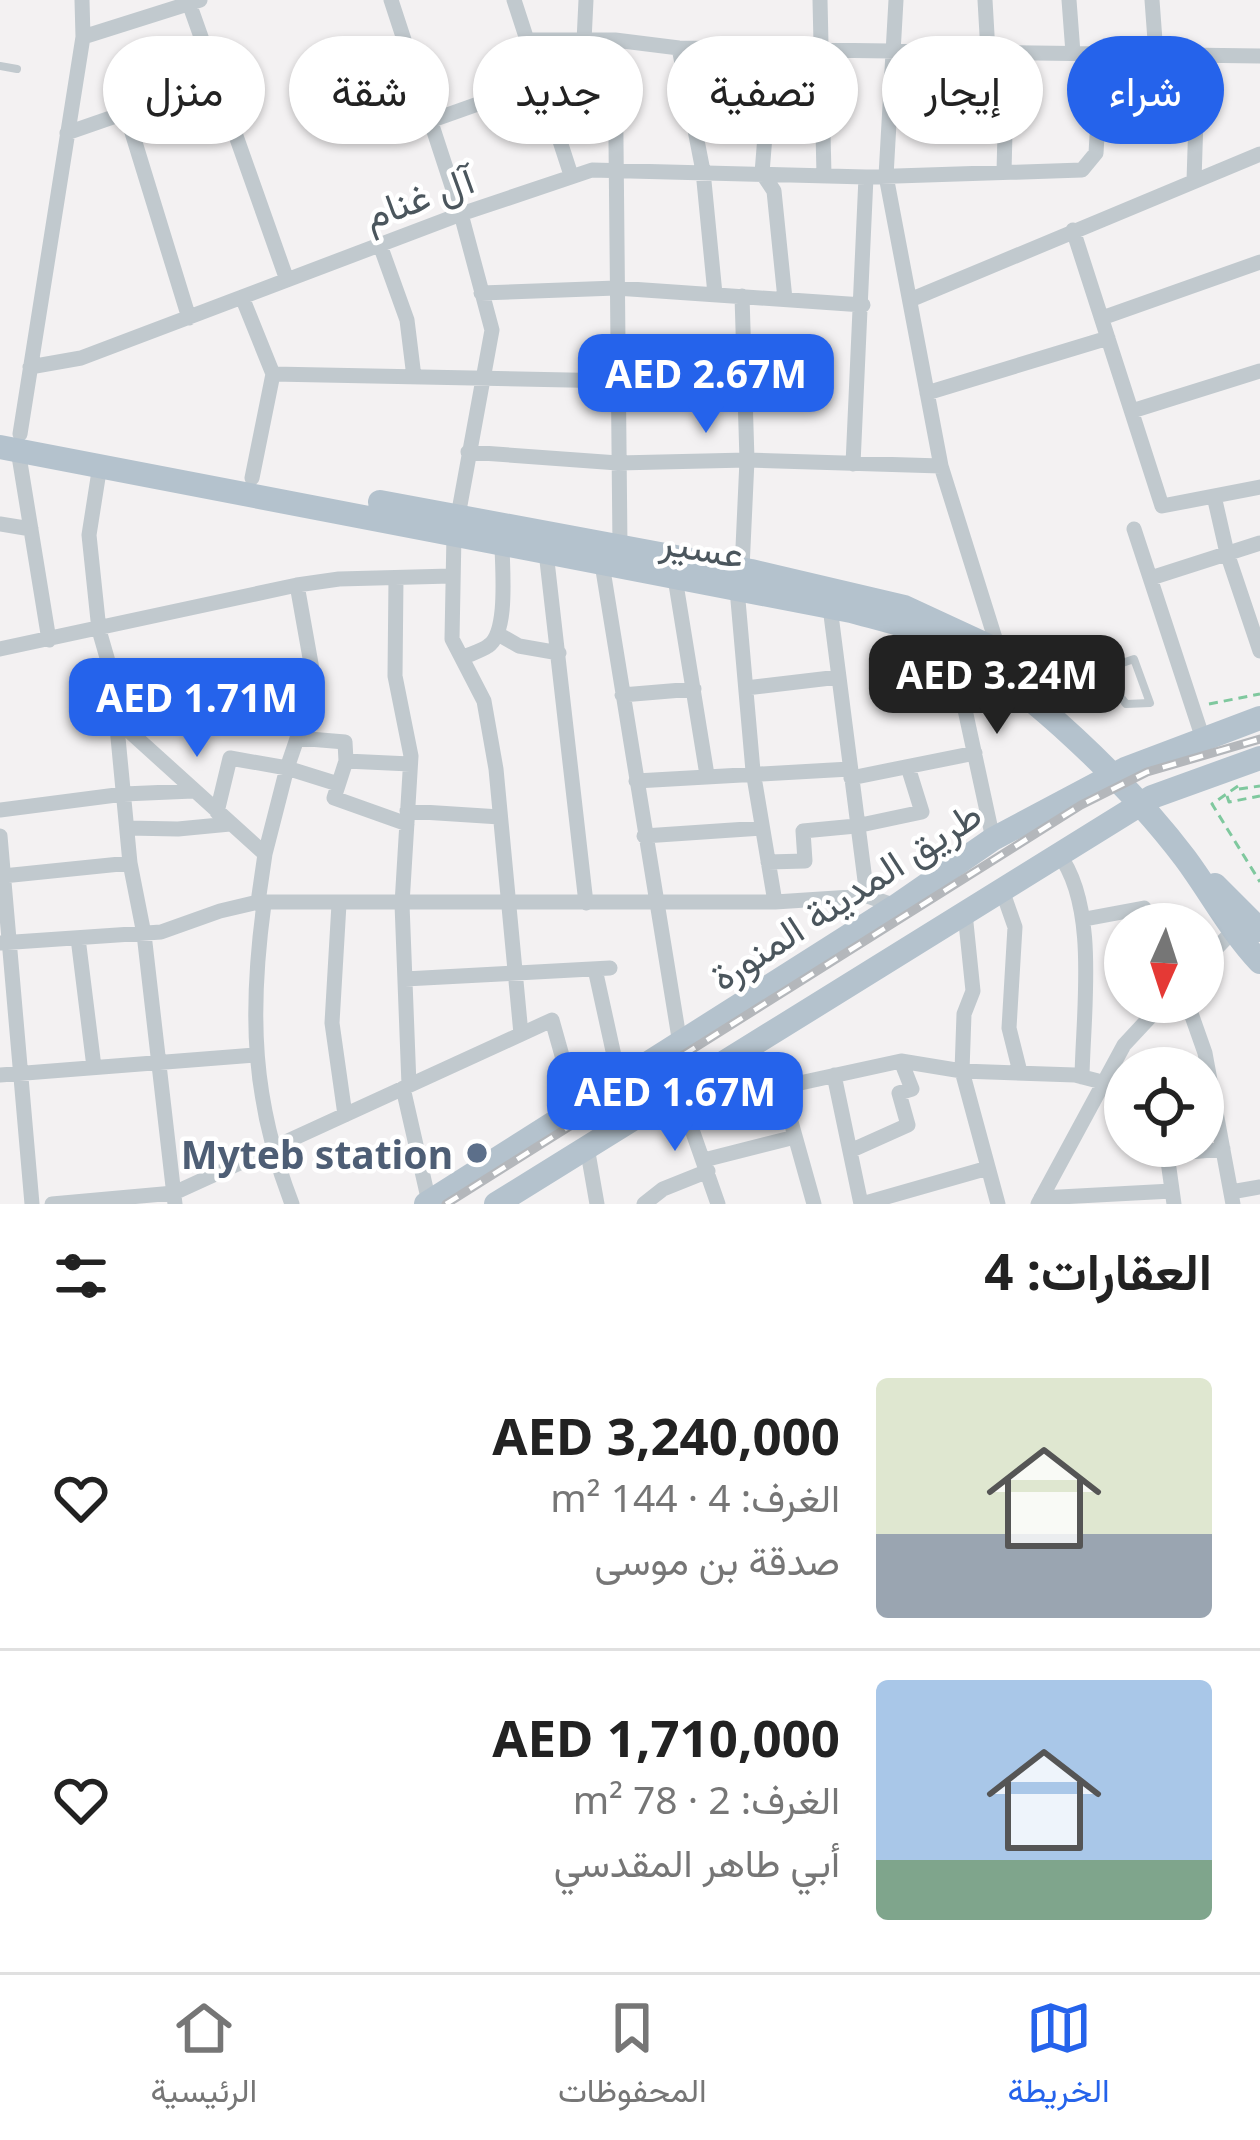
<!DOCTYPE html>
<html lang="ar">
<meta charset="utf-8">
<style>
:root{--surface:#fff;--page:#f6f6f6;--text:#222;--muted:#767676;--line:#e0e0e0;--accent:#2563eb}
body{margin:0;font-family:"Noto Sans",Vazirmatn,sans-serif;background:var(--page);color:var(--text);direction:rtl;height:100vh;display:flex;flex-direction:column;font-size:45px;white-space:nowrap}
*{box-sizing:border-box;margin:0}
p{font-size:39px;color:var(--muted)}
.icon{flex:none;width:66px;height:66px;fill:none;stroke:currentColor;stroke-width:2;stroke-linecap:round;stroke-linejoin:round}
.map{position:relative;height:1204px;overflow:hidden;direction:ltr}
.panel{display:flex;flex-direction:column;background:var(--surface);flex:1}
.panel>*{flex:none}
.top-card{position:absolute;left:36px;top:36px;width:1188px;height:108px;direction:rtl;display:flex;gap:24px}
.needle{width:78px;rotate:183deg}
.controls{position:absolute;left:1104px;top:903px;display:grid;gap:24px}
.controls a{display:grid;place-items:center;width:120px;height:120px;border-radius:50%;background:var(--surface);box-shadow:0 3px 9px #0004;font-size:60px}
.price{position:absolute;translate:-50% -102px;padding:0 27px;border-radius:24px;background:var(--accent);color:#fff;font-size:39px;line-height:78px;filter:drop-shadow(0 3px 6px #0008)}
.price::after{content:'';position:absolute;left:50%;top:72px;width:36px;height:27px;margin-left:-18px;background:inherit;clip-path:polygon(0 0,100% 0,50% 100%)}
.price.on{background:#222;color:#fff}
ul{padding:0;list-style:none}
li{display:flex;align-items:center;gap:36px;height:300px;padding:0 48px}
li+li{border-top:3px solid var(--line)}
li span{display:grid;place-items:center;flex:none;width:336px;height:240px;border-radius:12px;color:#555}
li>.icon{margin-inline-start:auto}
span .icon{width:144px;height:144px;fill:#fffc;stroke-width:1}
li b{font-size:51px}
h2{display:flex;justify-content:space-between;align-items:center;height:144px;padding:0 48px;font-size:51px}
.chip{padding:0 42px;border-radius:54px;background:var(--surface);box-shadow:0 3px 9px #0004;font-size:42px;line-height:108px}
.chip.on{background:var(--accent);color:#fff}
.dock{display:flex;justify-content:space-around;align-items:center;height:168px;border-top:3px solid var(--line);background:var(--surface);font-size:33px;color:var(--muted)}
.dock a{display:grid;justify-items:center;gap:6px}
.dock .on{color:var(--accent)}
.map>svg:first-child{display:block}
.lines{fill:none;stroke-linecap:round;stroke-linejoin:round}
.path{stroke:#7fc89e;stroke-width:3;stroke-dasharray:9 6;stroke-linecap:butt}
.service{stroke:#c1c9ce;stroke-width:8}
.minor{stroke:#c1c9ce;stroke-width:15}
.primary{stroke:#b4c2cd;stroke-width:24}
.rail-casing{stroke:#b4b7bb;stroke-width:9}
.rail{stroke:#fff;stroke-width:4.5;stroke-dasharray:14;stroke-linecap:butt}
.service-dot{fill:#5c6f8a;stroke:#fff;stroke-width:4.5}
.labels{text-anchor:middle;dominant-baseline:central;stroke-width:9;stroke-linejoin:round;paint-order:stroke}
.street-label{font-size:39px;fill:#4b565d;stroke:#fff}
.service-label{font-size:39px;font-weight:bold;fill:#4e5e75;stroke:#fff;text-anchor:end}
</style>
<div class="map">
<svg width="1260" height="1204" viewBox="0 0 1260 1204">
<rect width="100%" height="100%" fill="#f3f1f2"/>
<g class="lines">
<!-- path -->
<path class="path" d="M1209,704l51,-10
M1238,786l-26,18 48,78
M1239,789l21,-3
M1227,796l2,6 31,-6"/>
<!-- service -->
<path class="service" d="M0,66l17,3
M1023,661c44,18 66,14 111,-2l16,44 -24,1 -25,-33"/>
<!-- minor -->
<path class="minor" d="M391,0l70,214 31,116 -34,186
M514,0l57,175
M820,0l4,175
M896,0l-10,176 55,290 58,185
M985,0l3,52
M1069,0l4,53
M1152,0l4,54
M189,3l98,277
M83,37l117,-37
M526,40h89l64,8 581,8
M615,40l5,507
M584,41l2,-41
M679,48l24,123 12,123
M772,49l-10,124 12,18 11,108
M126,113l63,205
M945,118l3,-67
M430,121l110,-39
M67,133l150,-52
M1004,172l3,-120
M1194,181l4,-126
M1073,230l89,276 98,-19
M380,245l27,75 7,57
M481,293l135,-5 247,17
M242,297l31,77 -21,104
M910,300l350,-146
M1102,318l158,-56
M30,367l51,-9 380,-144 131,-44 274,7 216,-7 14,-17 6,-100
M273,374l344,7 128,-6
M927,393l181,-55
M1132,411l128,-40
M20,434l63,-397 -1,-37
M18,450l31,190
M468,452l150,11 129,-3 194,6
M853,464l13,-287
M100,465l-11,70 10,95 13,45 18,188 14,71 31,270
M1214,496l13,57 33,98
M0,524l31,5
M1134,529l69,210
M454,534l-2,105 32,62 12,68 25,265
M546,552l40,351
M602,564l78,480
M742,569l5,-109 -5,-164
M396,578l-1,98 16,80 -9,148 7,181
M675,578l32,197
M1151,578l109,-35
M737,589l16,182 22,131
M830,607l37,289
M498,634l21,12 40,7
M951,645l42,194
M0,649l297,-64 42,-6 112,-3
M462,658c8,-4 19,-7 26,-12 21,-13 14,-79 14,-103
M746,688l93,-11
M622,695l72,-6
M122,709l7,22 136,123
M297,738l48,4 1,19 -12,37 73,26
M346,761l64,3
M851,778l124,-25
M636,781l214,-12
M0,810l124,-16 69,-3
M407,811l93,6
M217,812l13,-54 57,10 51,16
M127,828l51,1 52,-5
M0,836l32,368
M644,836l118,-8
M1058,853c41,53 25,159 24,224
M768,862l37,-1 -2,-30 53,-5 66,-14 -14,-45
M3,876l127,-13
M1002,890l13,37 -6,101 11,44
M258,902l7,-48 22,-86 28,-82 -18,-101
M264,904c-15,110 -12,196 28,300
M339,904l-7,119 13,92
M965,913l8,78 -9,23 -2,57 36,133
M1085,919l59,-11
M78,938l16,129
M0,943l161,-11 59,-21 38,-9h517l92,-6 29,10
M1203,962l29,-30
M595,969l25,114
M405,979l205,-11
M1187,1002l18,51 28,151
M0,1075l255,-20
M834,1075l27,129
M781,1086l33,118
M403,1088l26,114
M683,1104l35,100
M685,1108l216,-47 61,10 113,4 50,13
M587,1147l10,57
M850,1151l58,-26 -9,-32 13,-4 -11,-28
M704,1160l91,-23
M1231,1192l29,-5
M1041,1198l131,-7
M52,1204l122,-11 378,-173 25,89
M644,1204l19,-15 45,-18
M862,1204l126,-36
M1038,1204l86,-159 40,-43
M1174,1204l-7,-50 56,-5"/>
<!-- primary -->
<path class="primary" d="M0,447l851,164c32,9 66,16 96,32 78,39 185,145 238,215 26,35 45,72 75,104
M380,502l371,69 153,36 95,44 36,37
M1215,885l45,45
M426,1204l470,-298 97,-67 132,-70 135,-51
M496,1204l656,-407 108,-39"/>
<!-- rail casing -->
<g class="rail-casing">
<path id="rail" d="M446,1204l635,-399 66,-33 113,-33"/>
</g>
<!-- rail -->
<use href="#rail" class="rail"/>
</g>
<!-- markers -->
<circle class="service-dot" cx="477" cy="1153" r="12"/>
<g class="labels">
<!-- street labels -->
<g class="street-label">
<text transform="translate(418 196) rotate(-20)">آل غنام</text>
<text transform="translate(703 546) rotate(10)">عسير</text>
<text transform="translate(845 894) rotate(-33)">طريق المدينة المنورة</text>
</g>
<!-- service labels -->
<g class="service-label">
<text x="453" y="1153">Myteb station</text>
</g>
</g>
</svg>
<div class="controls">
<a><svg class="needle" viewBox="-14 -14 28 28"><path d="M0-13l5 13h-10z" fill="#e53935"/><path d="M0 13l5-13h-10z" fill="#767676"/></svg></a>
<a><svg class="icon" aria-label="locate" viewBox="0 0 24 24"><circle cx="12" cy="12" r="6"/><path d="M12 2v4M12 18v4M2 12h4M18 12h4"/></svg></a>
</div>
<b class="price" style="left:706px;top:436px">AED 2.67M</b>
<b class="price on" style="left:997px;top:737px">AED 3.24M</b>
<b class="price" style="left:197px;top:760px">AED 1.71M</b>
<b class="price" style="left:675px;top:1154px">AED 1.67M</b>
<div class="top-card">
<a class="chip on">شراء</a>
<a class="chip">إيجار</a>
<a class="chip">تصفية</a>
<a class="chip">جديد</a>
<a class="chip">شقة</a>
<a class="chip">منزل</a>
</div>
</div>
<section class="panel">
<h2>العقارات: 4<svg class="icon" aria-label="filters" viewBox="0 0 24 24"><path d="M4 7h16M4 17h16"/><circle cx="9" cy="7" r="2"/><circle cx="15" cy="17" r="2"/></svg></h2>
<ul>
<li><span style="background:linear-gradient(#dfe7d0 65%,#9aa5b1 0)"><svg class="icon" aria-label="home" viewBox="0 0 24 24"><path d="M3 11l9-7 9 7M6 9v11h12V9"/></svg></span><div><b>AED 3,240,000</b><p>الغرف: 4 · 144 m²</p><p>صدقة بن موسى</p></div><svg class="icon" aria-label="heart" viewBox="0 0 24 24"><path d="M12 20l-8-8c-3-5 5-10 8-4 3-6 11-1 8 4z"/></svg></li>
<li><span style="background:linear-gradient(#a9c7e8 75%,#7fa58c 0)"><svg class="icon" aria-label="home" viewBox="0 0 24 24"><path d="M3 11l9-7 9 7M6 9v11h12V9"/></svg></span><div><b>AED 1,710,000</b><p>الغرف: 2 · 78 m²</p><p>أبي طاهر المقدسي</p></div><svg class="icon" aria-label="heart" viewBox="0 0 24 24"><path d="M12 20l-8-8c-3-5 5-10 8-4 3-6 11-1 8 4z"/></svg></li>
</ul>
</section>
<nav class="dock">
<a class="on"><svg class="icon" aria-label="map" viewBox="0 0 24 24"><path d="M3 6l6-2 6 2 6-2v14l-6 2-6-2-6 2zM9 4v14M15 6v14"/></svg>الخريطة</a>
<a><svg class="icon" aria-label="saved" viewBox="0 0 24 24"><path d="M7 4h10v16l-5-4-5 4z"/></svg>المحفوظات</a>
<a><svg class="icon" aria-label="home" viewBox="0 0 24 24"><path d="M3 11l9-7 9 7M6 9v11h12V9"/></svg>الرئيسية</a>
</nav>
